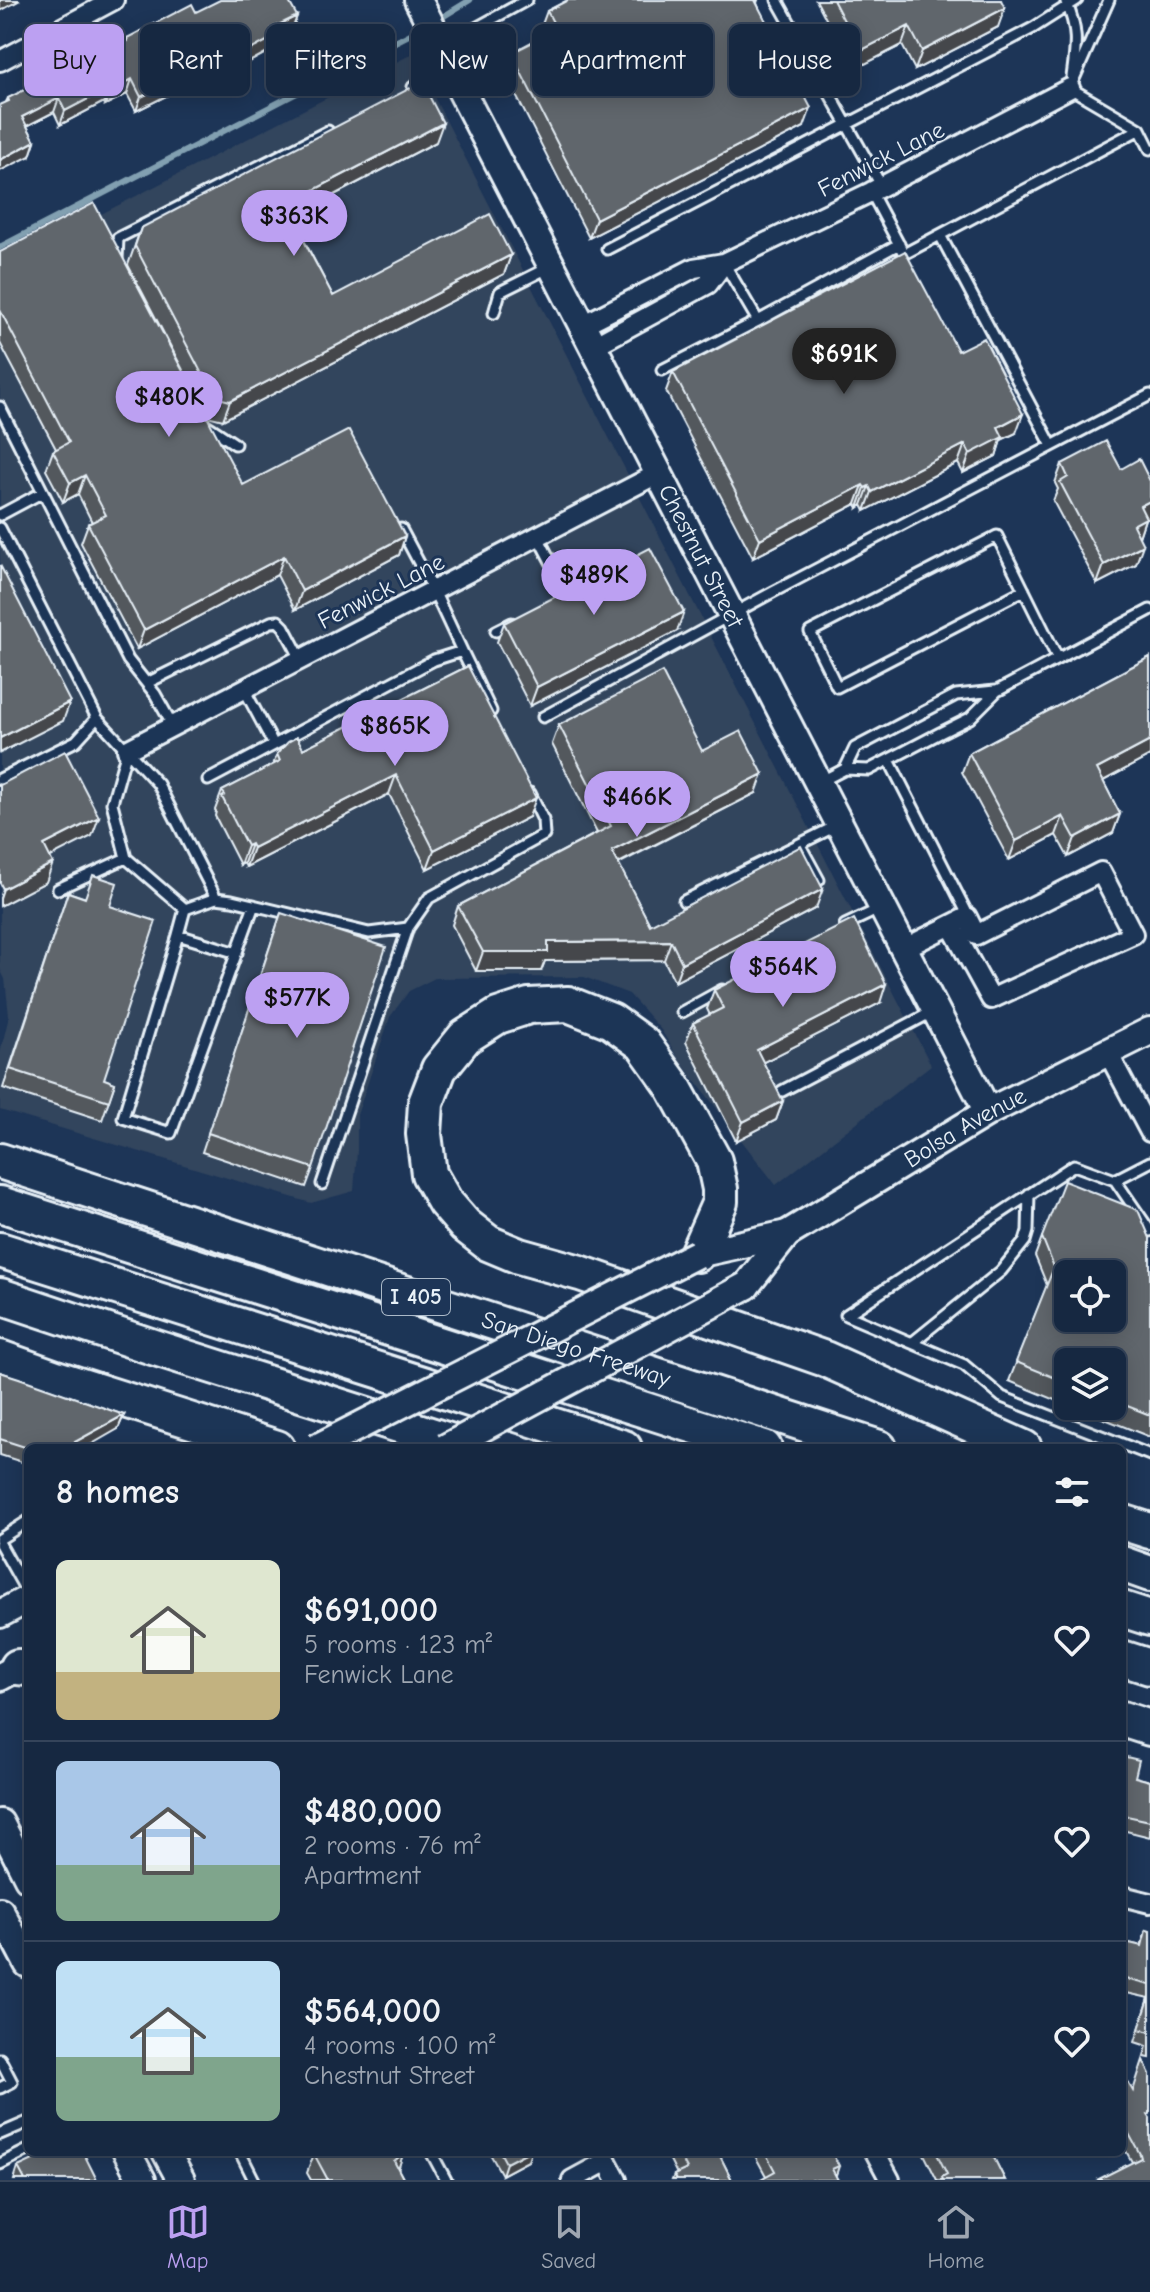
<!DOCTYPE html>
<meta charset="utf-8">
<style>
:root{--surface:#162841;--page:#1f3048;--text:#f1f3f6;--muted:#9ea6b1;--line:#35445a;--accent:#bca0f2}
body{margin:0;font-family:"Comic Neue",sans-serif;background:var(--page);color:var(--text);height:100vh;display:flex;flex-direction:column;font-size:30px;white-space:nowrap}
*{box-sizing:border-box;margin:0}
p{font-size:26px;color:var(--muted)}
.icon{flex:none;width:44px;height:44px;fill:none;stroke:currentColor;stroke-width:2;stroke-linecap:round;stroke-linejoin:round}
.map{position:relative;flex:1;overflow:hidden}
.sheet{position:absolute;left:24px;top:1444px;width:1102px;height:712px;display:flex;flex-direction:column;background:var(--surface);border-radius:12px;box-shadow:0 4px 20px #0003,0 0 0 2px var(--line)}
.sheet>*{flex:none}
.hud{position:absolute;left:24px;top:24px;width:1102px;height:72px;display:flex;gap:16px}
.controls{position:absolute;left:1054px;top:1260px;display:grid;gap:16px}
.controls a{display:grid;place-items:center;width:72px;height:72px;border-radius:12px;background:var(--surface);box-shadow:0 4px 20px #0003,0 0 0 2px var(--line);font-size:40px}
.price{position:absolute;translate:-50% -68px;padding:0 18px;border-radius:28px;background:var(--accent);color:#111;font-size:26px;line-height:52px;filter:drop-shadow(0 2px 4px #0008)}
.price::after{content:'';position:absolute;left:50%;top:48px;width:24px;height:18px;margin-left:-12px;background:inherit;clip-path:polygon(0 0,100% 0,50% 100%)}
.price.selected{background:#222;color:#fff}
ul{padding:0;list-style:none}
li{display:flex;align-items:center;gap:24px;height:200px;padding:0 32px}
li+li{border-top:2px solid var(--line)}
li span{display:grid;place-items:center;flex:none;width:224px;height:160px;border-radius:12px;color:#555}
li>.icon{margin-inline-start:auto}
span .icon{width:96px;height:96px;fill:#fffc;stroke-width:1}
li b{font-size:34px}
h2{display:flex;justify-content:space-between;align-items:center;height:96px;padding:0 32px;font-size:34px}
.pill{padding:0 28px;border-radius:12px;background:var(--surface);box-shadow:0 4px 20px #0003,0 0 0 2px var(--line);font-size:28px;line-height:72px}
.pill.selected{background:var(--accent);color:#111}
.dock{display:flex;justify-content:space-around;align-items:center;height:112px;border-top:2px solid var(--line);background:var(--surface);font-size:22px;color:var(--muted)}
.dock a{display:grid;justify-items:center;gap:4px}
.dock .selected{color:var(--accent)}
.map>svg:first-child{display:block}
.built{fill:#31445d}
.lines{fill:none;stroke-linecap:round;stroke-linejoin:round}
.stream{stroke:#82a0b1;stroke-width:6}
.lane-casing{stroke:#e8f1f8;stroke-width:15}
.street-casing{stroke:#e8f1f8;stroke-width:24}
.secondary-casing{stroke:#e8f1f8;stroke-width:32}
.highway-casing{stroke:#e8f1f8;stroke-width:40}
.lane{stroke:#1d3557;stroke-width:9}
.street{stroke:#1d3557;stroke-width:18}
.secondary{stroke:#1d3557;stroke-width:26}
.highway{stroke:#1d3557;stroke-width:34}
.secondary-bridge-casing{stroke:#e8f1f8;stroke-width:32;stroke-linecap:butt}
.secondary-bridge{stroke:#1d3557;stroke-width:26}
.wall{fill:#53585d;stroke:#e8f1f8;stroke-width:2}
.shaded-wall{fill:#44474c;stroke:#e8f1f8;stroke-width:2}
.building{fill:#61666c;stroke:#e8f1f8;stroke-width:2;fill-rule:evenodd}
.labels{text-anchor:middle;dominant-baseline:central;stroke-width:6;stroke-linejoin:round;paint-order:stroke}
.shield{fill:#1d3557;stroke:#abb9c8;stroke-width:2}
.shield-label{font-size:22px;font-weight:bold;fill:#e8f1f8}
.street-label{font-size:24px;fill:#e8f1f8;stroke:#1d3557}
</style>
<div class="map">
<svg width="1150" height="2180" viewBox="0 0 1150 2180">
<rect width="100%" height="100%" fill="#1d3557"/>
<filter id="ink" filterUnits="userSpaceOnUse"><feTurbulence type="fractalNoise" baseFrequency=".0125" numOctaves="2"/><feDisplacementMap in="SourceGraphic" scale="16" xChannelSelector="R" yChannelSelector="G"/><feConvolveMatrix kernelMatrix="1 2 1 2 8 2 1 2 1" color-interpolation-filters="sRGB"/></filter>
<g filter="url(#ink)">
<!-- built -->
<path class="built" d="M412,54l519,1011 -155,120 -96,-124 -19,-31 -32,-36 -45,-17 -149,1 -26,13 -19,26 -33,98v36l-3,40 -43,12 -311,-93v-57l9,-37 -4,-37 -5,-10v-703z"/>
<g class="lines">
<!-- stream -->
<path class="stream" d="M436,21l34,-21
M0,247l426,-221"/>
<!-- lane casing -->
<g class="lane-casing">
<path id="lane" d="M777,0l105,187
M1066,2c13,29 10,45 6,75
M445,45l82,-45
M413,87l37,-18
M1070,88l39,-88
M1070,88l70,41
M871,192l33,62 236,-125 10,20
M940,235l112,211 98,-51
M607,249l426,-221 44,-28
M117,260l1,-22 210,-107
M724,263l34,58
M494,313l6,-21 50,-25
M662,370l96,-49 141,-77
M0,407l128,253 27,34 18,32
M205,424l30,20
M0,515l43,-23
M0,528l97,190 61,66 58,114 16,2 137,33 39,-5 21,-30 115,-63 -1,-15 -13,-27
M401,529l33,62 28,60
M538,537l30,57 7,-4
M1024,590l-187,97 -27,-55 187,-96 60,121
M496,631l16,-8
M147,683l124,-61 7,-1 6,6 17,32
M244,689l30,56
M543,717l230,-125 279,-146
M127,750l-15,53 14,55 59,51 31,-11
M889,760l76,149 2,8
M845,769l10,-21 101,-53 39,-4
M0,779l76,-38 21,-23
M208,780l226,-120 28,-9 29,60
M820,782l25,-13 24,1 71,-37 30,-15 27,-27 153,-81
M801,847l18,33
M58,889l68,-31
M684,901l152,-75
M845,925l34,-16
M178,935l7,-26
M237,953l-59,-18 -55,183 48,15 71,-195 12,-33
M682,1012l40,-22
M782,1091l150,-79
M1115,1180l35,-18
M322,1184l86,-256
M1150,1231l-35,-51 -41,-15 -228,150 118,50 38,32 148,58
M913,1342l88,-71 24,-30 3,-10 1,-37
M0,1539l28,-18
M0,1544l28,50
M0,2059l12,23 -12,6
M0,2134l28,-12
M240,2152l14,28
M431,2152l15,28
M0,2164l28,-14"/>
</g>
<!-- street casing -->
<g class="street-casing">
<path id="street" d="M0,61l114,-61
M581,326l113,-58 30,-5
M592,347l116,-63 16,-21 147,-71 199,-104
M127,750l530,-276
M903,949l64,-32 9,18 125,-63 32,62 -142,65 -40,-73
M1108,1053l42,79
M1122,1896l28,7
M602,2152l15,28
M875,2152l15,28
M572,2180l35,-19"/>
</g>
<!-- secondary casing -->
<g class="secondary-casing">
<g id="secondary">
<path id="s1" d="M418,0l24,47 8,22 538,1043"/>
<path id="s2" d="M697,1254l90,-20 201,-122 162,-81"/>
<path d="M746,1286l41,-52"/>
<path d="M0,1614l28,-15"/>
<path d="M0,1677l28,-15"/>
<path d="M0,1823l28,55"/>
<path d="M0,1911l28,53"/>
<path d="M127,2152l15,28"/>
<path d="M166,2152l15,28"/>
</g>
</g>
<!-- highway casing -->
<g class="highway-casing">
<g id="highway">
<path id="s3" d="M0,1161l879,287"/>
<path d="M0,1204l764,244"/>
<path d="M0,1250l624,198"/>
<path d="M697,1254l23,-52v-13l-6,-28 -41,-75 -30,-42 -32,-23 -43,-17 -39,2 -31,10 -33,21 -26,32 -13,34 -2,31 5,40 16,28 20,23 23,18 31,13 61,17 245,86 199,89"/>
<path d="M0,1296l159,53 312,99"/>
<path d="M0,1358l56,20 221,70"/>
<path d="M1122,1522l28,9"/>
<path d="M1122,1564l28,10"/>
<path d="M1122,1609l28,9"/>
<path d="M1122,1658l28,9"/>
<path d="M18,1667l10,1"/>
<path d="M1122,1719l28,9"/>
</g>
</g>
<!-- lane -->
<use href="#lane" class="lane"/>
<!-- street -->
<use href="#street" class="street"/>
<!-- secondary -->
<use href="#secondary" class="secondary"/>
<!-- highway -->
<use href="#highway" class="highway"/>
<!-- secondary-bridge casing -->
<g class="secondary-bridge-casing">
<path id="secondary-bridge" d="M316,1448l381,-194
M445,1448l301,-162"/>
</g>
<!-- secondary-bridge -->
<use href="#secondary-bridge" class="secondary-bridge"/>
</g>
<!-- wall -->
<path class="wall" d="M568,0h190l-1,3 47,124 -215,111 -85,-166 7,-19 32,-17 -3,-6 7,-19z
M816,0h185l-3,27 -83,43 -13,-25 -49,25z
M196,12l101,4 -5,14 -17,8 -4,12 -31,17 -13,-24 -58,30 -1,22 -32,16 -9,-17 -22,11 -1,-3 -44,23 -6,-13 -27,14 8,15 -5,15 -24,-54 2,-4 47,-17 69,-38 3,-5z
M436,142l-144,75 41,79 178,-41 -7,19 -281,146 -16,-4 -79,-151 13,-37z
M0,252l243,233 162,51 -6,19 -104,55 -18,-35 -140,74 -56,-106 7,-19 4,-2 -14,-28 -15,8 -17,-32 7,-19 3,-2 -56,-106z
M958,351l58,82 -15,7 -5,16 -33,17 -5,-10 -93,48 -3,-6 -4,3 -2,-4 -103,54 -87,-167 7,-19z
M1062,464l83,55 -6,18 -3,27 -39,20 -44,-83 5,-12 -3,-6z
M504,623l173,8 -147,75 -33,-64z
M1150,657v99l-47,25 17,33 -7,19 -45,24 -12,-22 -47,25 -47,-88 7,-19z
M468,666l61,151 -102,52 -38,-75 -143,73 -2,-4 -4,2 -25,-49 1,-5 -1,-1 7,-19 51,-26 4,-11 26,-5z
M559,725l143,26 54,42 -138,71 32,61 166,-17 -141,74 -11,-22 -119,1 -4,10h-65l-24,-46 6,-19 139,-73 -45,-89z
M68,892l42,14 -6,173 11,4 -13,37 -99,-32z
M281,913l32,255 -7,19 -104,-35z
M714,990l166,13 -117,59 20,39 -7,19 -40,21 -50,-99 7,-19 17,-8 -3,-6z
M1042,1237l108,1v199l-78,-31h40v-44h-44v43l-59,-24 38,-96 -12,-29z
M0,1372l124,43 -6,14 -90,19v16l-28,-9z
M1122,1756l13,21 15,4v56l-28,-7z
M1146,1930l4,1v127l-6,-1 3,-11 -12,-4 14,-44 -27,-6v-43l3,-7 16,4z
M1122,2072l28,108 -18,-18 -10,-18z
M489,2152h42l-3,9 -26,14z
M666,2152h52l14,28h-60l2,-5 3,-1z
M753,2152h79l7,14 -3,9 -70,1z
M923,2152h68l14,28h-68z
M314,2154h89l-5,15 6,11h-93l-4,-7z
M18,2167l79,13h-83z"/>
<!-- shaded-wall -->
<path class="shaded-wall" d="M0,0h20l-20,11z
M1005,8l-7,19 -83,43 7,-19z
M297,16l-5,14 -17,8 -4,12 -31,17 5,-14 27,-25z
M909,26l-7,19 -49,25 7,-19z
M232,29l-5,14 -68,35 5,-15z
M132,79l-5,15 -22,11 5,-14z
M173,81l-5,14 -32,16 5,-14z
M109,88l-5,14 -44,23 5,-14z
M59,98l-5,14 -37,19 5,-14z
M811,108l-7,19 -215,111 7,-19z
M443,123l-7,19 -158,82 7,-19z
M35,141l-5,15 -30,15v-11z
M511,255l-7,19 -281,146 7,-19z
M1023,414l-7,19 -15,7 -5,16 -33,17 7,-19 28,-27z
M965,444l-7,19 -93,48 7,-19z
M85,475l-7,19 -15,8 7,-19z
M863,485l-7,19 -103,54 7,-19z
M869,486l-7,19 -4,3 7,-20z
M1150,501v16l-5,2 -6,18 -13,7 14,-38z
M405,536l-6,19 -104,55 7,-19z
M1143,545l-7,19 -39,20 7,-19z
M284,556l-7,19 -140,74 7,-19z
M684,612l-7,19 -147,75 7,-19z
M70,702l-7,19 -63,32v-15z
M1150,741v15l-60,32 7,-19z
M763,774l-7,19 -151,77 7,-19z
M396,775l-7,19 -143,73 7,-19z
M536,798l-7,19 -102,52 7,-19z
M1120,814l-7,19 -45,24 7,-19z
M1063,816l-7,19 -47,25 7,-19z
M99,817l-7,19 -55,28 7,-19z
M251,844l-7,19 -4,2 7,-19z
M53,863l-7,19 -46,24v-8l3,-9z
M823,889l-7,19 -141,74 7,-19z
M671,941l-7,19 -119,1 -4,10h-65l7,-19 65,-10z
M886,984l-6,19 -130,66 7,-19z
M783,1101l-7,19 -40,21 7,-19z
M124,1415l-6,14 -33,19h-21z
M527,2152h4l-3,9 -26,14 4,-12z
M403,2154l-6,19 -3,-12z"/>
<!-- building -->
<path class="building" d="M220,0h68l9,16 -25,12 4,8 -31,17 -13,-24 -68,34 9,18 -32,16 -9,-18 -22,12 -1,-3 -44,23 -6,-13 -37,19 13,24 -35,19v-55l9,-4 -1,-3 44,-22 3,5 73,-40 -1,-3 65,-34 4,8z
M568,0h187l56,108 -215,111 -85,-166 46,-23 -10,-19z
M833,0h168l4,8 -83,43 -13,-25 -49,25z
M422,82l21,41 -158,82 48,91 157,-82 21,41 -281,146 -16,-4 -79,-151 6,-18z
M94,203l149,282 106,-55 56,106 -103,55 -18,-35 -140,74 -56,-106 18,-9 -21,-40 -15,8 -17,-32 16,-9 -69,-132v-58z
M905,251l53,100 26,-13 39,76 -25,13 5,10 -33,17 -5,-10 -93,48 -3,-6 -4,2 -2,-3 -103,54 -87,-167z
M1106,441l15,28 18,-10 11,22v20l-10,5 6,12 -13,7 10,20 -39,20 -44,-83 8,-5 -6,-13z
M650,548l34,64 -147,75 -33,-64z
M0,565l70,137 -70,36z
M1150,657v84l-53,28 23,45 -45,24 -12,-22 -47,25 -47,-88z
M468,666l68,132 -102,52 -38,-75 -143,73 -2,-4 -4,2 -25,-49 3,-2 -3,-4 58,-30 -3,-7 11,-12 9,-5 6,12z
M662,672l40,79 39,-20 22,43 -151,77 38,74 151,-79 22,43 -141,74 -11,-22 -123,1v10h-65l-25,-46 153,-80 -52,-101z
M65,751l34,66 -55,28 9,18 -50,26 -3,-6v-98z
M93,875l24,8 -7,23 46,15 -52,158 11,4 -6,18 -99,-32 58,-177 17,6z
M281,913l105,34 -73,221 -105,-35z
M854,919l32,65 -129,66 26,51 -40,21 -50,-99 30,-15 -9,-18z
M1064,1181l74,29 12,28v177l-38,-15v-38h-44v21l-52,-21 38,-95 -12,-30zM1068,1274h44v44h-44z
M0,1372l19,6 105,37 -60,33h-36l-28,-9z
M1122,1756l17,4 -4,17 15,4v40l-28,-6z
M1146,1930l4,1v54l-28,-7v-26l3,-10 17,4z
M1150,1996v36l-11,-3z
M1143,2060l7,14v40l-2,1 2,3v62h-53l44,-22 -1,-4 -18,-33v-49l11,19z
M50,2152h33l14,28h-72l-7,-13z
M316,2152h86l1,2 -9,7 10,19h-76l-14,-26z
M500,2152h27l-21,11z
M678,2152h40l14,28h-55l-3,-5 13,-6z
M765,2152h67l7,14 -7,3 6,11h-79l16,-9z
M936,2152h55l14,28h-62l-1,-3 5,-3z"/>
</g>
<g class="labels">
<!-- shield labels -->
<rect class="shield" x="382" y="1279" width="68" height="36" rx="6"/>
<g class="shield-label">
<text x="416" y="1297">I 405</text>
</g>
<!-- street labels -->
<g class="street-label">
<text transform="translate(881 159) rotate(-27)">Fenwick Lane</text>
<text stroke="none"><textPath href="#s1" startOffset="624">Chestnut Street</textPath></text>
<text transform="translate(381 591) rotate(-27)">Fenwick Lane</text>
<text stroke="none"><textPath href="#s2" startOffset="300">Bolsa Avenue</textPath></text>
<text stroke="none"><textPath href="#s3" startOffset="606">San Diego Freeway</textPath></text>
</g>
</g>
</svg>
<div class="controls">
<a><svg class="icon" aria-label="locate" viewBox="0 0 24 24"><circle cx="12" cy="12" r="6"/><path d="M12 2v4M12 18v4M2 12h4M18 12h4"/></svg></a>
<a><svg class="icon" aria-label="layers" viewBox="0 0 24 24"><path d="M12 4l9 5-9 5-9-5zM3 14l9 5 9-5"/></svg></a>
</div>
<b class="price" style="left:294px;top:258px">$363K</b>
<b class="price selected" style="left:844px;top:396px">$691K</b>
<b class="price" style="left:169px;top:439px">$480K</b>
<b class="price" style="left:594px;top:617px">$489K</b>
<b class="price" style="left:395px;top:768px">$865K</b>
<b class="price" style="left:637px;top:839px">$466K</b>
<b class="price" style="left:783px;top:1009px">$564K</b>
<b class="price" style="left:297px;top:1040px">$577K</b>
<div class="hud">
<a class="pill selected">Buy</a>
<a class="pill">Rent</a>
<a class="pill">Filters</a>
<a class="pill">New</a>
<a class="pill">Apartment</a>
<a class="pill">House</a>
</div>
<section class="sheet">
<h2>8 homes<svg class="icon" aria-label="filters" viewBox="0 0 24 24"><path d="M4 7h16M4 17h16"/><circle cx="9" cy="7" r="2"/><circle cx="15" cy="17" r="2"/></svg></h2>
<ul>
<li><span style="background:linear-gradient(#dfe7d0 70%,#c2b280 0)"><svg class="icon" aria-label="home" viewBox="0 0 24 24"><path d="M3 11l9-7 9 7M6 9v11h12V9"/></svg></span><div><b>$691,000</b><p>5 rooms · 123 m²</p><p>Fenwick Lane</p></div><svg class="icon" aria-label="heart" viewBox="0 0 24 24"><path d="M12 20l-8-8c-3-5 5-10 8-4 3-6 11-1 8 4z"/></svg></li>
<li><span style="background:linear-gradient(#a9c7e8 65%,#7fa58c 0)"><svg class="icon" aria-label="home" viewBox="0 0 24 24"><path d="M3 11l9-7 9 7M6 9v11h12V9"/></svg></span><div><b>$480,000</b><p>2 rooms · 76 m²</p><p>Apartment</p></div><svg class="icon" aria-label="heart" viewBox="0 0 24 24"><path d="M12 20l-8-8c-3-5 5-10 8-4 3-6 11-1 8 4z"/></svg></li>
<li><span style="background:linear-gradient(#bfe0f5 60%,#7fa58c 0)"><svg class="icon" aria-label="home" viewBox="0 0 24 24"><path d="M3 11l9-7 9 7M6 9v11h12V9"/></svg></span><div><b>$564,000</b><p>4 rooms · 100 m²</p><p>Chestnut Street</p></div><svg class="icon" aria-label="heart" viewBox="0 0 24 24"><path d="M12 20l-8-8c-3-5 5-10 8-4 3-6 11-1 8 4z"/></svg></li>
</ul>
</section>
</div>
<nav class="dock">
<a class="selected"><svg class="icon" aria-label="map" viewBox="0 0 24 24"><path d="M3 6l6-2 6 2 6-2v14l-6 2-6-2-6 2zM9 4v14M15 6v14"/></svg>Map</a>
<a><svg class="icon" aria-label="saved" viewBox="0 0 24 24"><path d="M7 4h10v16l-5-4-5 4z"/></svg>Saved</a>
<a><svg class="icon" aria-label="home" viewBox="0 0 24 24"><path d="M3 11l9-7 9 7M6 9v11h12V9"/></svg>Home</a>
</nav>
